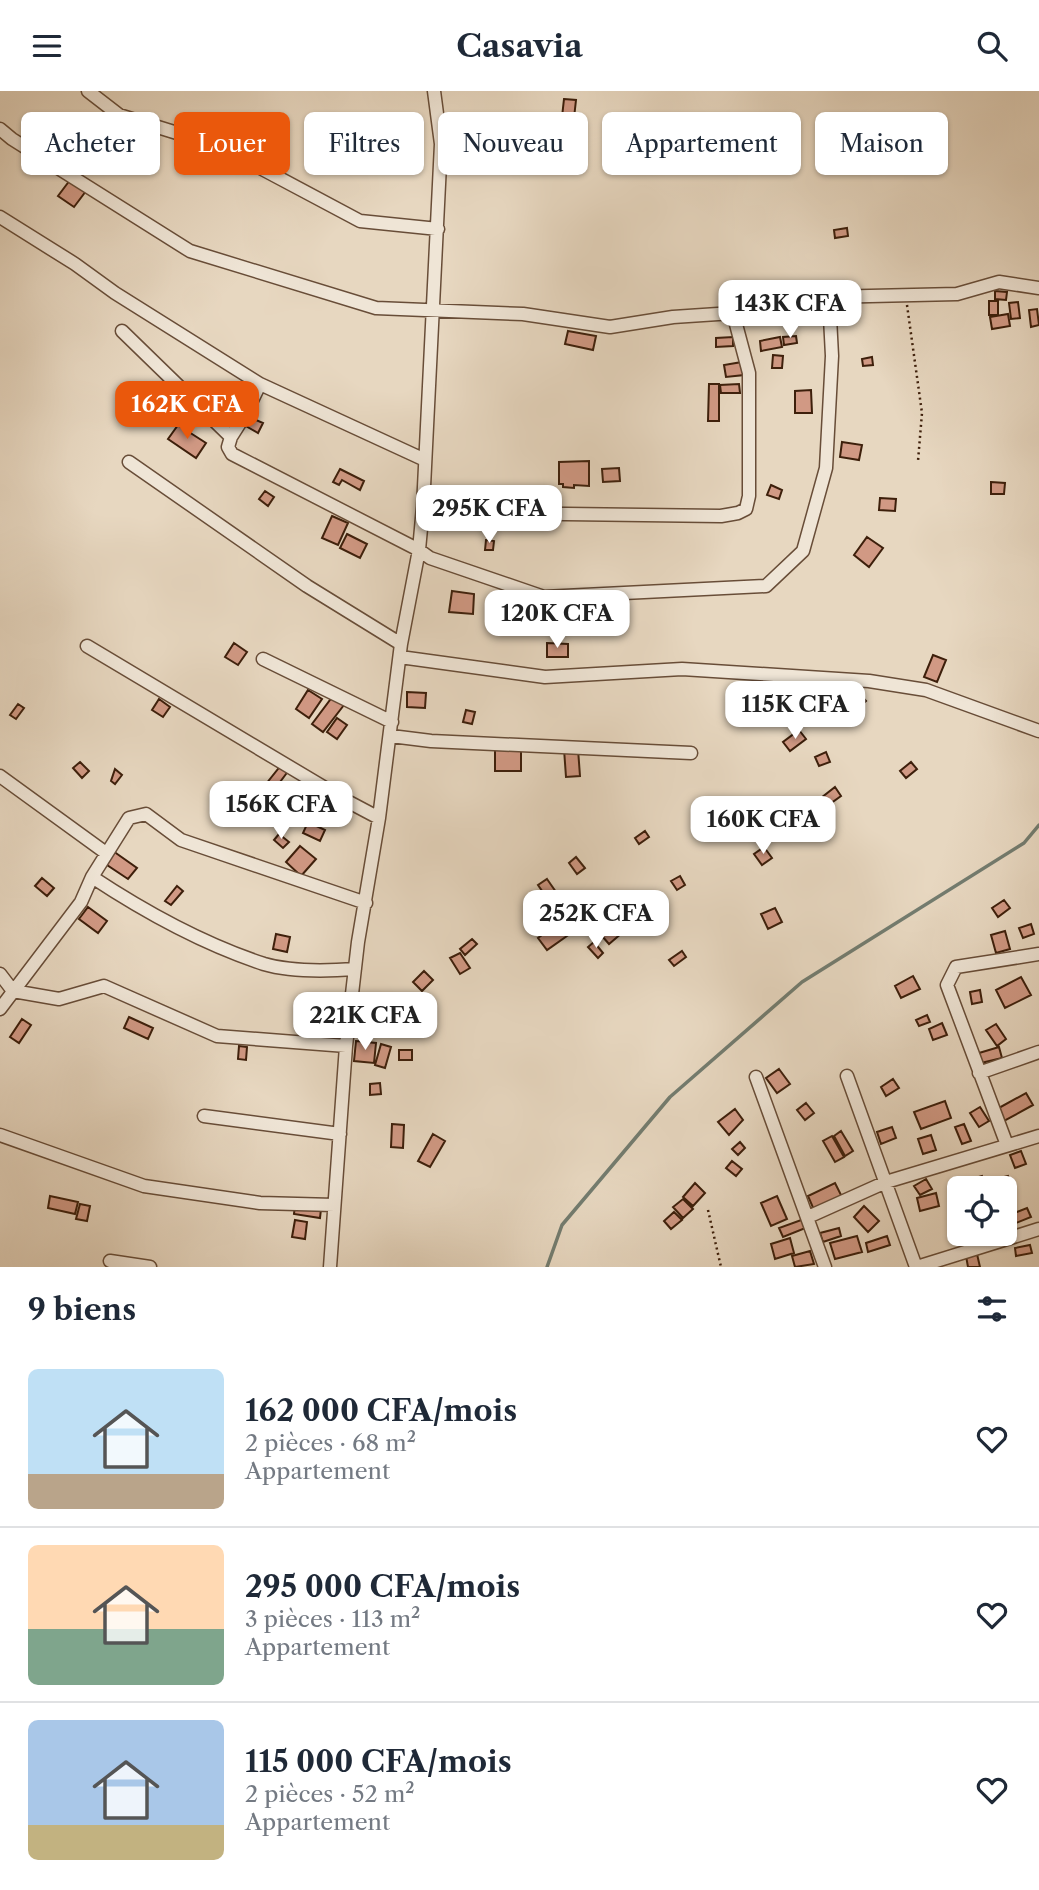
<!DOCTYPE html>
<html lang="fr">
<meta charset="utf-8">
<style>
:root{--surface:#fff;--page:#f2f2f3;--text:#1f2937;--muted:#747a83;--line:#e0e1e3;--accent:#ea580c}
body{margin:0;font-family:"Libre Caslon Text",serif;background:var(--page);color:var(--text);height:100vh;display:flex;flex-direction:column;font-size:26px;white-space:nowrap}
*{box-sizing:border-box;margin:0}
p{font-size:23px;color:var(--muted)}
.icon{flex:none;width:38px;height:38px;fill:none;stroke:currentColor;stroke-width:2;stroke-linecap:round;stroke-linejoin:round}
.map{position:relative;height:1176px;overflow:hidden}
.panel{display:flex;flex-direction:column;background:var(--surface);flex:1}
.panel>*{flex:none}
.banner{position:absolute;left:21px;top:21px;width:998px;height:63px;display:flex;gap:14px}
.controls{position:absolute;left:947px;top:1085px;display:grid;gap:14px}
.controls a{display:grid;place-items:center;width:70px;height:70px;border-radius:10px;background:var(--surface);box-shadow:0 2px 5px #0004;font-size:35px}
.price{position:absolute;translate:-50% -60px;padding:0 16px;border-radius:14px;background:#fff;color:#222;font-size:23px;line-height:46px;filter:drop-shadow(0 2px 4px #0008)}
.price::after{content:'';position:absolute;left:50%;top:42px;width:21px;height:16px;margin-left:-10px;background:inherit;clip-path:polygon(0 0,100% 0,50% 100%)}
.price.on{background:var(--accent);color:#fff}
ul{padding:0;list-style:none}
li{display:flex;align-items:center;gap:21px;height:175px;padding:0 28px}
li+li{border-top:2px solid var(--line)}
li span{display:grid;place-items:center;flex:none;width:196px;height:140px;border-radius:10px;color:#555}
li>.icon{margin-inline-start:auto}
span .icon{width:84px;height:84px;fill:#fffc;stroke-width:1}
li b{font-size:30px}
h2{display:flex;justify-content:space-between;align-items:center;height:84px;padding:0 28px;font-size:30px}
.tag{padding:0 24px;border-radius:10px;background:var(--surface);box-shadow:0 2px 5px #0004;font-size:24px;line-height:63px}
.tag.on{background:var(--accent);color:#fff}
header{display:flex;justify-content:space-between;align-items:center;height:91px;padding:0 28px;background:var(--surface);font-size:32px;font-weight:700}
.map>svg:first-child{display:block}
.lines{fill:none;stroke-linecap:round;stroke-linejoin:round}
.stream{stroke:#737c6f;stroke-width:3.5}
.building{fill:#d19984;stroke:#3d1f0b;stroke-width:2}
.minor-casing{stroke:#684d38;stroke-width:15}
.path{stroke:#3d1f0b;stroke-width:2.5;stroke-dasharray:2 3.5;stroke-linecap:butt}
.minor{stroke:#efe5d6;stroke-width:12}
</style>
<header><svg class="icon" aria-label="menu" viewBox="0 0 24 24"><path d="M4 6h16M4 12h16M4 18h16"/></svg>Casavia<svg class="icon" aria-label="search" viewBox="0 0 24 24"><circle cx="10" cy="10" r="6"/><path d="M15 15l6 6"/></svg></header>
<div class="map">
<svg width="1039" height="1176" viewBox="0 0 1039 1176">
<rect width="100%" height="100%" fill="#e7d7c0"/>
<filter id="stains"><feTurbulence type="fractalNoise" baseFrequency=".00286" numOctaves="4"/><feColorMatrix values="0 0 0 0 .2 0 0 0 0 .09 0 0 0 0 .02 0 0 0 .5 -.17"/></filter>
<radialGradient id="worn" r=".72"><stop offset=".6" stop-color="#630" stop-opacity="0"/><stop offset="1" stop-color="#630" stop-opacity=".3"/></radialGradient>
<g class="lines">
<!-- stream -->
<path class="stream" d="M547,1176l15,-42 108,-128 132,-115 222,-139 15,-18"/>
</g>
<!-- building -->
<path class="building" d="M564,8l12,1 -3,27 -12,-1z
M70,89l16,11 -12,16 -16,-11z
M847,137l1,8 -13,2 -1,-8z
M995,200l12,1 -1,8 -11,-1z
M989,210h9v14h-9z
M1018,211l2,16 -9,1 -2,-16z
M806,216l1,8 -18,2 -1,-8z
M1037,218l2,16 -8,2 -2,-17z
M1008,223l2,12 -18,3 -2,-12z
M568,240l28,5 -3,14 -28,-6z
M796,245l1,7 -13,2 -1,-8z
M733,246v9l-17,1v-9z
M780,246l2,10 -21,4 -1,-10z
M773,264l10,1 -1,12h-10z
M872,266l1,8 -10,1 -1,-7z
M742,271l2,13 -18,2 -2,-12z
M709,293h10v37h-11z
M739,293l1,9h-19l-1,-8z
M811,299l1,23h-17v-22z
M249,326l14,6 -5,10 -14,-8z
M178,334l28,18 -10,15 -28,-19z
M842,351l20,3 -3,15 -19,-3z
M589,370v25l-15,-1v3l-11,-1v-3h-4v-22z
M619,377l1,13 -17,1 -1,-13z
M340,378l24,12 -4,9 -18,-10 -3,5 -6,-3z
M991,391l14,1 -1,11h-13z
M771,394l11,5 -3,9 -12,-4z
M265,400l9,6 -6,9 -9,-7z
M880,407l16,1 -1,12 -16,-1z
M332,425l16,7 -10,22 -16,-7z
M347,443l20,10 -7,14 -20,-10z
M867,446l16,11 -14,19 -15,-12z
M486,449l8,1 -1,9h-8z
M452,500l22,3 -1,20 -24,-2z
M513,512l11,2 -3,16 -12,-3z
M234,552l13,9 -9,13 -13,-8z
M547,552l21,1v13h-21z
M933,564l13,5 -9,22 -13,-5z
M855,598l11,12 -12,11 -10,-12z
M308,599l14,9 -13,19 -13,-9z
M407,601l19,1 -1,15 -18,-1z
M333,605l11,9 -21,27 -11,-8z
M159,608l11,8 -7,10 -11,-7z
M18,613l6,4 -8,11 -6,-4z
M466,619l9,2 -3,12 -9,-2z
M337,627l10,7 -10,14 -10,-7z
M799,639l7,9 -16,12 -7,-9z
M564,658h14l2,27 -14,1z
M495,659h26v21h-26z
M826,661l4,10 -11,4 -4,-9z
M80,671l9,9 -7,7 -9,-10z
M911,671l6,7 -11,9 -6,-7z
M282,673l7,6 -15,20 -8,-6z
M115,678l7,6 -7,9 -4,-3z
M835,696l6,9 -14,10 -6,-8z
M308,731l17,8 -5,11 -17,-8z
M645,740l4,6 -10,7 -4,-6z
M279,743l10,8 -6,6 -9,-8z
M300,755l16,13 -15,17 -15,-14z
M764,756l8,11 -10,7 -8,-11z
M113,760l24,17 -9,11 -24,-16z
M576,766l9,11 -8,6 -8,-11z
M680,785l5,9 -8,5 -6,-9z
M42,787l12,10 -7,8 -12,-10z
M547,788l9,13 -9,6 -9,-13z
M177,795l6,5 -12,14 -6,-4z
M1004,809l6,8 -12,9 -6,-9z
M88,816l19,14 -9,12 -19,-14z
M775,817l7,14 -14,7 -7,-15z
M565,827l9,13 -27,19 -9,-12z
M1031,833l3,10 -11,4 -4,-10z
M615,834l7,8 -13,11 -7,-8z
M1005,840l5,18 -14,4 -5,-18z
M276,843l14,3 -3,15 -14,-3z
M472,848l5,5 -12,11 -5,-6z
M594,851l9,11 -5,5 -10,-11z
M682,860l4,6 -12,9 -5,-6z
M460,862l10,15 -10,6 -10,-16z
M424,880l9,9 -11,11 -9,-9z
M913,885l7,13 -19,9 -6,-12z
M1021,886l10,18 -26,13 -9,-18z
M980,899l2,12 -10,2 -2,-12z
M927,924l3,7 -11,4 -3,-6z
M129,926l24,11 -5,11 -24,-11z
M22,928l9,6 -12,18 -9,-6z
M942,932l5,12 -14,5 -4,-11z
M996,933l10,15 -9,7 -11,-16z
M356,950l20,2 -2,20 -20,-2z
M381,953l10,3 -6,21 -10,-3z
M239,955l8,1 -1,13 -8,-1z
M999,956l3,11 -21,5 -2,-10z
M399,959h13v10h-13z
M779,978l11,15 -13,9 -11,-15z
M893,988l6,9 -13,8 -5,-9z
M380,992l1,11 -11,1v-11z
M1026,1002l7,12 -29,16 -7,-12z
M945,1010l6,17 -30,11 -7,-17z
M806,1012l8,10 -9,7 -8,-10z
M980,1016l9,14 -10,6 -9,-14z
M735,1018l8,11 -14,15 -11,-13z
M392,1033l12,1 -1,23 -12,-1z
M964,1033l7,17 -9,3 -7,-17z
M892,1036l4,11 -15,6 -4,-12z
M841,1040l12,20 -8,5 -11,-20z
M433,1043l12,7 -15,26 -12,-6z
M931,1044l5,15 -13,4 -5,-15z
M832,1045l12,21 -9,5 -12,-21z
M740,1051l5,6 -7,7 -6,-6z
M1021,1060l5,13 -11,4 -5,-13z
M732,1070l10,8 -6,7 -10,-8z
M982,1085l4,12h-11l-3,-9z
M1008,1085l3,10 -15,2 -3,-8z
M926,1088l6,10 -12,6 -6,-9z
M695,1092l10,10 -12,13 -10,-9z
M835,1092l7,14 -28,13 -6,-14z
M1010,1101l3,14 -9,2v-15z
M936,1102l3,13 -19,5 -3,-13z
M50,1105l28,6 -3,12 -27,-6z
M777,1105l10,23 -16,7 -10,-23z
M683,1108l10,10 -10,9 -10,-11z
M80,1113l10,2 -3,15 -11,-2z
M295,1114l26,4 -1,9 -26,-4z
M864,1115l15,15 -11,11 -14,-15z
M1027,1117l4,9 -15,6 -4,-9z
M674,1121l8,8 -11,9 -7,-8z
M804,1128l4,8 -25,10 -4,-9z
M295,1129l12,2 -2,17 -13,-2z
M839,1137l2,8 -18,6 -3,-9z
M857,1145l5,16 -27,7 -5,-16z
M887,1145l3,9 -22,7 -2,-9z
M790,1147l4,15 -19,6 -4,-15z
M1030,1154l2,8 -16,3 -1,-8z
M810,1160l4,13 -19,3 -3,-11z
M977,1163l3,13h-12l-2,-11z"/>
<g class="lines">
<!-- minor casing -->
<g class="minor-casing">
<path id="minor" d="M88,0l31,24 100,31 141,75 78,8
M0,38l12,10 178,112 186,57 147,6 87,13 63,-10 60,-4 11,-8 39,-7 174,-4 42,-12 40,6
M0,126l75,47 40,29 145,91 165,76
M122,240l109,106
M260,293l-15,31 -14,22 -3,10 4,7 187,96 11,8 114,39 222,-11 37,-35 23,-83 6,-112 -3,-58
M129,371l178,124 94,58
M423,416l67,6 231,3 17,-3 8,-4 3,-13v-123l-16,-60
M87,555l258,154 34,18
M400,566l145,20 137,-8 187,12 57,9 113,41
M263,568l129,63
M391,645l40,5 260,12
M0,685l106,77
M92,786c53,35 111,67 172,87 27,8 64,7 91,5
M0,883l13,17 46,8 45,-13 113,50 129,10
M0,918l81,-107 11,-25 37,-59 17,-4 35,26 185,63
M979,982l60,-21
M847,985l69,191
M756,986l69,190
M204,1025l136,18
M0,1044l144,51 116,17 74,2
M1007,1054l-60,-160 9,-18 83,-13
M808,1126l78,-35 153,-46
M110,1170l40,6
M330,1176l16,-221 12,-104 21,-124 22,-174 18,-94 4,-43 18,-363 -7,-53
M917,1176l122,-38"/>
</g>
<!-- path -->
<path class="path" d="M907,214l15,108 -4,48
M708,1119l13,57"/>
<!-- minor -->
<use href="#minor" class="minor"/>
</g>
<rect width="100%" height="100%" filter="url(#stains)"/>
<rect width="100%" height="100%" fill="url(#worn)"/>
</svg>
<div class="controls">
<a><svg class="icon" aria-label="locate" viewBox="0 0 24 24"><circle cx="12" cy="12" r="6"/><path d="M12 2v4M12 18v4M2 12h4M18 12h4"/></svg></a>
</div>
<b class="price" style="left:790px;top:249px">143K CFA</b>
<b class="price on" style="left:187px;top:350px">162K CFA</b>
<b class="price" style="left:489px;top:454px">295K CFA</b>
<b class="price" style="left:557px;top:559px">120K CFA</b>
<b class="price" style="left:795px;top:650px">115K CFA</b>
<b class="price" style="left:281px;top:750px">156K CFA</b>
<b class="price" style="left:763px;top:765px">160K CFA</b>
<b class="price" style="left:596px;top:859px">252K CFA</b>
<b class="price" style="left:365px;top:961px">221K CFA</b>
<div class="banner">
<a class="tag">Acheter</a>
<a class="tag on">Louer</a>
<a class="tag">Filtres</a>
<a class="tag">Nouveau</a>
<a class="tag">Appartement</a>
<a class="tag">Maison</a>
</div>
</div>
<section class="panel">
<h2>9 biens<svg class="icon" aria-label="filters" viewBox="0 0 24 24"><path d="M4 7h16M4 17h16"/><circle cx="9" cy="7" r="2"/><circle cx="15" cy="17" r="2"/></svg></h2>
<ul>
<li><span style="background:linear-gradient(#bfe0f5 75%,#b9a48a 0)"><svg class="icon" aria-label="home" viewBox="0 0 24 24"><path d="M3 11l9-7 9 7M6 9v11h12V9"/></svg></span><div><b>162 000 CFA/mois</b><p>2 pièces · 68 m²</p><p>Appartement</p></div><svg class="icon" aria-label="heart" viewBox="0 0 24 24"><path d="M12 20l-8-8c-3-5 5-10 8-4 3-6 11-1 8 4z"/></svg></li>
<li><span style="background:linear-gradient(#ffd9b3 60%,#7fa58c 0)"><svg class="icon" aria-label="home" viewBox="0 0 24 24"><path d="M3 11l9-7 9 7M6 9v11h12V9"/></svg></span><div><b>295 000 CFA/mois</b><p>3 pièces · 113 m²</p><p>Appartement</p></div><svg class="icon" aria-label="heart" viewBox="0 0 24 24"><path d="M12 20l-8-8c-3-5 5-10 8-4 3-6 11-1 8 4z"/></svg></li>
<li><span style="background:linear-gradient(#a9c7e8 75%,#c2b280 0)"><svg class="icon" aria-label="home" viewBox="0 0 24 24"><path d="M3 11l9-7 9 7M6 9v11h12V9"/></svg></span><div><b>115 000 CFA/mois</b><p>2 pièces · 52 m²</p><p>Appartement</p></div><svg class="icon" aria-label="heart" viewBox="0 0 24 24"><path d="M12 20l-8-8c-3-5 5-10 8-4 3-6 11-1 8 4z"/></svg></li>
</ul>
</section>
